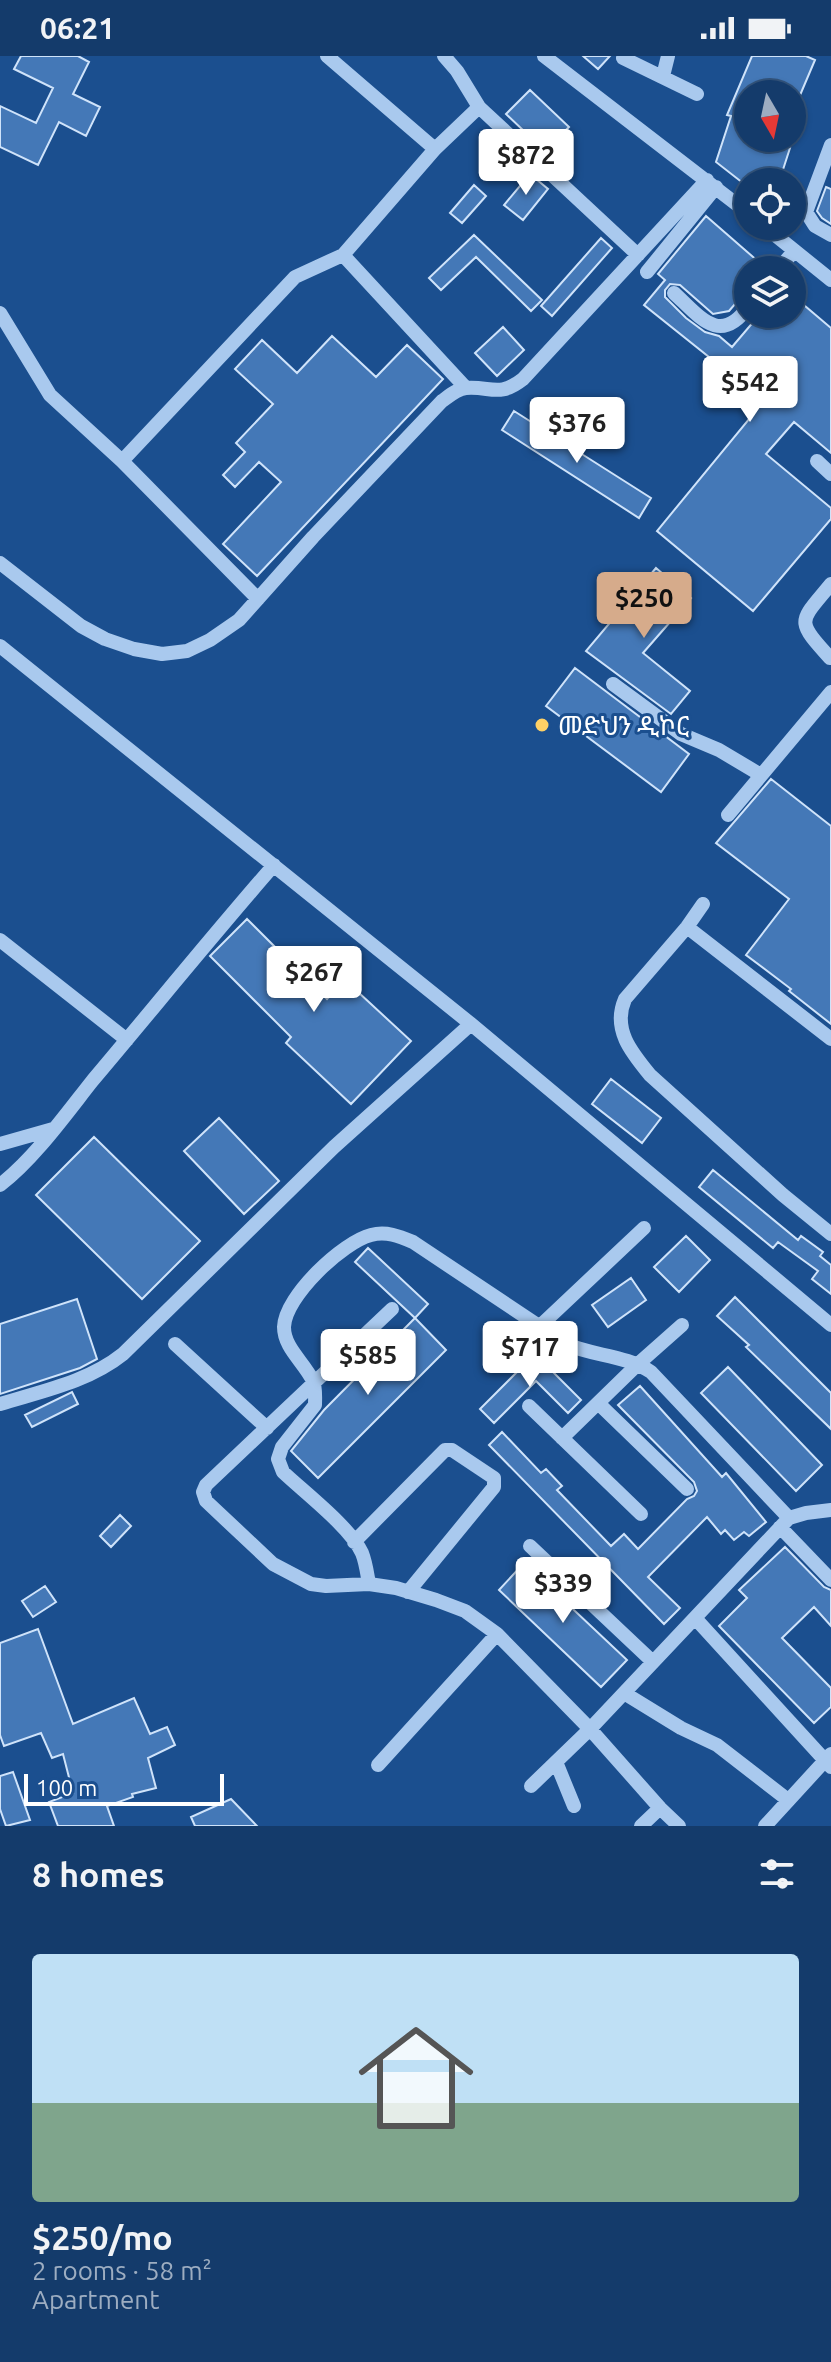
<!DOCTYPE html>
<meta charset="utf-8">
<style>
:root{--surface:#143b6b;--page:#214673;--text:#f1f3f6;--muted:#9dadc1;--line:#33557e;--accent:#d6ab8b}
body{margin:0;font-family:Ubuntu,"Noto Sans Ethiopic",sans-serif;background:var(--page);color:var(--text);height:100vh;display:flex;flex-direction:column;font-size:30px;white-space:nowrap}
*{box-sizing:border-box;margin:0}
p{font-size:26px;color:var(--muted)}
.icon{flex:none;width:44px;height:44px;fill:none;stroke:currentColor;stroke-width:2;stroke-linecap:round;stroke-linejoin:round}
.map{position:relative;height:1770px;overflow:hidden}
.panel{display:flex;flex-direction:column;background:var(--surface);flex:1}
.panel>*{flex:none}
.needle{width:52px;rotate:171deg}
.fabs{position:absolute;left:734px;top:24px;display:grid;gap:16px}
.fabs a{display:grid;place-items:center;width:72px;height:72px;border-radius:50%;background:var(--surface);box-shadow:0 2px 6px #0004,0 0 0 2px var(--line);font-size:40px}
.scale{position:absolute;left:24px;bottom:20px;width:200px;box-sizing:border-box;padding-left:8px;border:4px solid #fff;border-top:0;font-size:22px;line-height:28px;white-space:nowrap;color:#fff;-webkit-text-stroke:6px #1b4f8f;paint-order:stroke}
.price{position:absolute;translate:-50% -68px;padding:0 18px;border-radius:8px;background:#fff;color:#222;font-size:26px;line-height:52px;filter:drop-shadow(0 2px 4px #0008)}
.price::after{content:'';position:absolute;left:50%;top:48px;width:24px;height:18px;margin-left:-12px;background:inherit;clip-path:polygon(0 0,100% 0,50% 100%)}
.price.on{background:var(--accent);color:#111}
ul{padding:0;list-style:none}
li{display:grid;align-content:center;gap:16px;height:424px;padding:0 32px}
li+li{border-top:2px solid var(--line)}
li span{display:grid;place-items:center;height:248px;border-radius:8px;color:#555}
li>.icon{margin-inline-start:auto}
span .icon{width:144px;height:144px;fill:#fffc;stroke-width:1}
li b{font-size:34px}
h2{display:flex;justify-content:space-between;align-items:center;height:96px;padding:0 32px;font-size:34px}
.status{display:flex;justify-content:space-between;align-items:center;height:56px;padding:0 40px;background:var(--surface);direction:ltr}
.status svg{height:22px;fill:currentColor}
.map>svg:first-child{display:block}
.building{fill:#4478b7;stroke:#cfe3fa;stroke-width:2}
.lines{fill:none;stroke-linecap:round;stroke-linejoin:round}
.minor{stroke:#a9c9ee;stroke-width:14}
.poi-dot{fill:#ffd166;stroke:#1b4f8f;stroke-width:3}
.labels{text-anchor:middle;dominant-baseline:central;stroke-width:6;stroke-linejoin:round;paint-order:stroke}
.poi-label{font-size:26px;fill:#fff;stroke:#1b4f8f;text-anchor:start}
</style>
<div class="status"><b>06:21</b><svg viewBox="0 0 49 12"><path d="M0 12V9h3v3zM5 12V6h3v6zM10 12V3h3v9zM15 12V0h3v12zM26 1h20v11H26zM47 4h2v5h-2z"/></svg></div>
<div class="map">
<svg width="831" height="1770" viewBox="0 0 831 1770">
<rect width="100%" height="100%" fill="#1b4f8f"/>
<!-- building -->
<path class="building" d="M21,0h57l11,6 -16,32 27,13 -14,29 -27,-14 -21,43 -38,-18v-41l36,17 17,-35 -39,-19z
M583,0h27l-12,13z
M752,0h54l9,4 -23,54v-20h-44v44h10l32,10 -11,34h-31v5l-32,-25 15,-46 -4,-1z
M530,34l39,37 -24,24 -39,-37z
M530,118l18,15 -25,31 -19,-15z
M474,129l12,11 -24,27 -12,-10z
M826,131l5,2v35l-9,-6 -5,-7z
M706,160l62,54h-20v19l-19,22 -16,3 -33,-29 -10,-1 -5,6v7l21,21 19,14 14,4 13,11 28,-33h32v-19l39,33v125l-37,-31 -28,32 65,54v11l-78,92 -96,-80 107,-130 -120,-96 21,-25 -7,-6z
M474,179l68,65 -11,11 -55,-54 -35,33 -12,-12z
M601,182l11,10 -60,68 -11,-10z
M503,271l21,23 -27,26 -22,-23z
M332,280l44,41 31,-32 36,34 -186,197 -34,-32 58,-62 -22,-20 -24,25 -12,-12 22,-23 -9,-9 37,-39 -38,-35 27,-29 35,33z
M514,355l137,87 -12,20 -137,-88z
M656,512l35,30 -48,55 47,38 -19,23 -85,-63z
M575,612l114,86 -28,38 -115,-86z
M771,723l60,47v198l-42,-33 2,-2 -45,-34 43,-56 -73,-56z
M247,863l80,80 18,-19 66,61 -60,63 -65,-61 5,-6 -81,-81z
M611,1023l50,39 -19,25 -50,-39z
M219,1062l60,63 -35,33 -60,-63z
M94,1081l106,104 -58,58 -106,-104z
M713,1114l85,70 3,-4 22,16 -3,4 11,9v29l-19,-15 6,-8 -40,-29 -5,6 -74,-61z
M686,1180l24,24 -31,32 -25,-25z
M368,1192l60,56 -13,14 -60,-56z
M631,1222l15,22 -38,27 -16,-22z
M735,1241l96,96v36l-85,-82 3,-2 -32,-29z
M77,1243l20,60 -17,9 -80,26v-70z
M415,1262l31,32 -128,128 -27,-27 33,-41z
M535,1298l46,46 -13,13 -32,-32 -42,42 -14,-14z
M728,1311l94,98 -26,26 -95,-98z
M640,1330l82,91 4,-4 40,49 -17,14 -5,-4 -10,8 -9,-10 -4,4 -14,-17 -59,60 32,31 -16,16 -175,-179 13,-13 39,41 5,-4 16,17 -5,4 54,56 13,-12 14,15 49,-50 7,-3 3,-5 -3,-9 -76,-77z
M72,1336l6,12 -46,23 -7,-12z
M120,1459l11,11 -20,21 -11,-11z
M785,1491l39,40 7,3v36l-17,-19 -32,31 49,50v19l-17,16 -95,-97 28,-28 -8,-8z
M524,1507l103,97 -26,27 -102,-97z
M45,1530l11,16 -23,15 -11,-16z
M38,1573l35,95 61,-26 16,36 17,-7 8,18 -27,13 8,30 -24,6 1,3 -26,9 7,20h-56l-9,-24 24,-9 -10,-39 -11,4 -11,-25 -37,13 -4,-11v-92z
M13,1716l17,48 -24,6 -6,-17v-33z
M231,1743l26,27h-62l-4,-9z"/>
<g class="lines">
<!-- minor -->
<path class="minor" d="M444,0l13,15 22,36
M544,0l204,157
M623,2l74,36
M663,20l5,-20
M831,89l-25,67 9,14 16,9
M435,93l44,-42 159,148
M764,170l67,54
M343,199l123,133
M778,214l16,-19
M647,216l69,-85
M674,237c26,24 46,53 74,14
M0,257l50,82 72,66 173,-184 48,-22 92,-106 -108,-93
M122,405l136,138
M817,405l14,13
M0,507l81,63 24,13 29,10 28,5 25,-3 23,-11 29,-20 74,-83 129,-136c7,-5 15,-12 24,-13 25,-2 33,10 57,-9l184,-199
M0,590l471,378 360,301
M830,602c-35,-39 -31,-35 1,-74
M613,628l68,50 38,16 42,25
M728,759l103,-123
M703,848l-16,23 -62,72c-13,30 6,53 25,76l133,120 48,39
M687,871l144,112
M0,884l127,100
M0,1088l53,-15
M0,1129c34,-26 66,-71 93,-105 60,-71 119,-144 181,-215
M392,1253l-186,176 -3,7 3,9 67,63 38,20 15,2 43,-2 27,4 40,12 29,11 32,23 93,95 70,79 19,18
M540,1270l104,-98
M175,1288l92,84
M598,1347l89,86
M0,1348c42,-13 88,-22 123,-50l211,-207 137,-123
M529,1350l112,108
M562,1382l76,-74 44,-39
M780,1471l51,53
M354,1486l91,-92h7l42,28v9l-86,105
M530,1490l123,116
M369,1528c-2,-11 -3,-21 -7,-31 -12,-26 -58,-61 -79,-81l-5,-13 4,-12 33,-42c0,-7 1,-17 -2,-24 -9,-19 -29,-33 -29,-54 1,-31 59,-85 87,-92 15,-4 28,1 42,7l153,102c27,12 60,11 85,28l138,146
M695,1562l136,149
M624,1637l57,35 36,17 71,55
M556,1706l18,44
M378,1709l119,-131
M531,1730l59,-57 199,-211 17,-5 25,-3
M641,1770l19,-18
M765,1770l66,-72"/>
</g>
<!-- markers -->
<circle class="poi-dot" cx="542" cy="669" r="8"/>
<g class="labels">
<!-- poi labels -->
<g class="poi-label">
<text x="558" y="669">መድህን ዲኮር</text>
</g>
</g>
</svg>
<div class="fabs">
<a><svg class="needle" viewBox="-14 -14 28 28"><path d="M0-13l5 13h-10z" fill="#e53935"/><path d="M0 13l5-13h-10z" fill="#9dadc1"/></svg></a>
<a><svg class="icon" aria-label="locate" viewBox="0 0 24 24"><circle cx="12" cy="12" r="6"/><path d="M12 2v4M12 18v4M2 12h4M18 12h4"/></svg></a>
<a><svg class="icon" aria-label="layers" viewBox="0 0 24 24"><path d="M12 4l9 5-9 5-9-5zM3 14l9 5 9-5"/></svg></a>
</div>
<div class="scale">100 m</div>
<b class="price" style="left:526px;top:141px">$872</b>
<b class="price" style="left:750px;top:368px">$542</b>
<b class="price" style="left:577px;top:409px">$376</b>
<b class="price on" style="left:644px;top:584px">$250</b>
<b class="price" style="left:314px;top:958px">$267</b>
<b class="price" style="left:530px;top:1333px">$717</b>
<b class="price" style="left:368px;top:1341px">$585</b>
<b class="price" style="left:563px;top:1569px">$339</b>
</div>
<section class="panel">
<h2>8 homes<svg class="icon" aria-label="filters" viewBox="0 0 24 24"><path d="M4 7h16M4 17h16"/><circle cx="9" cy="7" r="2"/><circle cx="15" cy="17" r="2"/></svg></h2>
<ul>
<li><span style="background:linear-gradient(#bfe0f5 60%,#7fa58c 0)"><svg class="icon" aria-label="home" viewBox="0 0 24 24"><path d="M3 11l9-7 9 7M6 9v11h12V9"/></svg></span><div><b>$250/mo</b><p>2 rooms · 58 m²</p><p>Apartment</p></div></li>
</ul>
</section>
